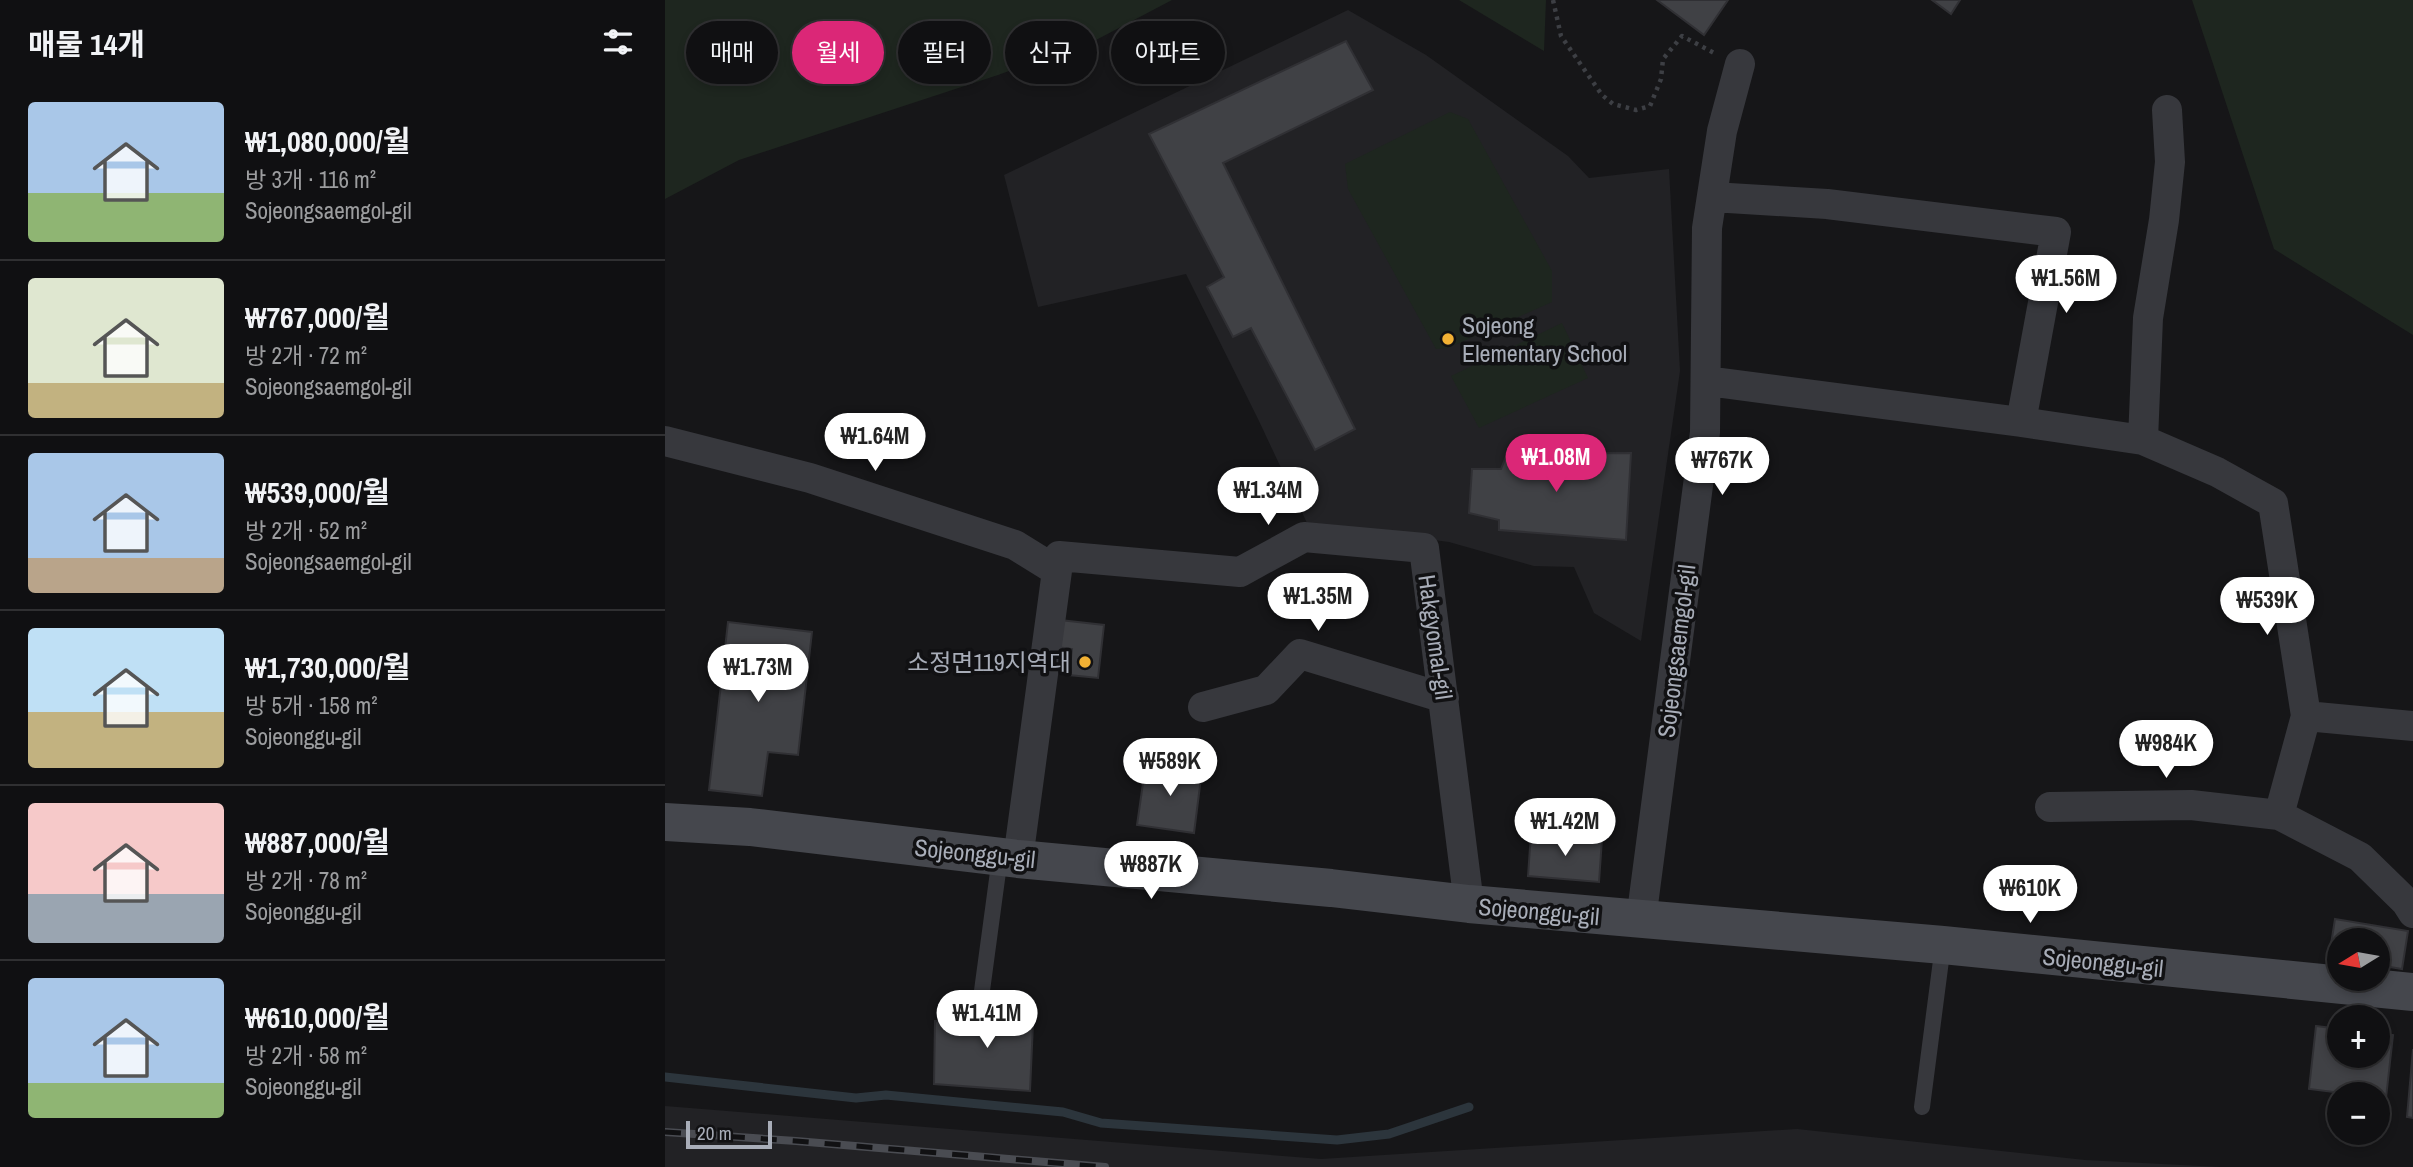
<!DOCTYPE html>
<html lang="ko">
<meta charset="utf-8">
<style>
:root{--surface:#101012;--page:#1e1e20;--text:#f1f3f6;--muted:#9c9d9f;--line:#303032;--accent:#db2777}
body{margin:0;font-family:"Archivo Narrow","Noto Sans KR",sans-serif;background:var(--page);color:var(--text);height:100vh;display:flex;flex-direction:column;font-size:26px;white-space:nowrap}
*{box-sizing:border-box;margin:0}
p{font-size:23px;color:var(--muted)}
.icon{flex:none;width:38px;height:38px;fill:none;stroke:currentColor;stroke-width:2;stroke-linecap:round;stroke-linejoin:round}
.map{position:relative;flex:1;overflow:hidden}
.details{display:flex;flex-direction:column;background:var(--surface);width:665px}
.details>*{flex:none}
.top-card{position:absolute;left:21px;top:21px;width:665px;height:63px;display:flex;gap:14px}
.needle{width:46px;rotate:259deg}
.buttons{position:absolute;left:1662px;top:928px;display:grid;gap:14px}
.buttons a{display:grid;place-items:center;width:63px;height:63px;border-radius:50%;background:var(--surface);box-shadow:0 4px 10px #0003,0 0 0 2px var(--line);font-size:35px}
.scale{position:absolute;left:21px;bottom:18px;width:86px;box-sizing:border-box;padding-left:7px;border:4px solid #a8adb8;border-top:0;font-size:19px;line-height:24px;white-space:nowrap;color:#a8adb8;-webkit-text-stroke:5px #111113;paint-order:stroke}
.price{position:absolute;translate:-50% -60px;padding:0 16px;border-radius:24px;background:#fff;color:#222;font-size:23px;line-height:46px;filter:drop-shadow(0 2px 4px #0008)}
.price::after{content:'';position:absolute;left:50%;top:42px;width:21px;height:16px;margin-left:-10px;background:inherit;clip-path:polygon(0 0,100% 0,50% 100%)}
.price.on{background:var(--accent);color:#fff}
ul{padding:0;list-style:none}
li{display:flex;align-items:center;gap:21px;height:175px;padding:0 28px}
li+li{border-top:2px solid var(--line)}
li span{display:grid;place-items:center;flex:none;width:196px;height:140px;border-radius:7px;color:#555}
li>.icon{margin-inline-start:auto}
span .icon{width:84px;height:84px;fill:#fffc;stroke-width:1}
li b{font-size:30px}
h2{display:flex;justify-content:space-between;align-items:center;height:84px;padding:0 28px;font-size:30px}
.tag{padding:0 24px;border-radius:32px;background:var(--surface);box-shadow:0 4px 10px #0003,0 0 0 2px var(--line);font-size:24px;line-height:63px}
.tag.on{background:var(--accent);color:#fff}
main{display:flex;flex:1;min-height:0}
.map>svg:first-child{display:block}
.built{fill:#222225}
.green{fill:#1e261f}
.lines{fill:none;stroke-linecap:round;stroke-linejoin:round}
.stream{stroke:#2c353c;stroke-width:9}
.building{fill:#404145;stroke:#303034;stroke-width:2}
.path{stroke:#3d3f44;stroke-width:4.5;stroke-dasharray:3.5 5;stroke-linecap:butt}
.lane{stroke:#37383d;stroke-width:16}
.street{stroke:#37383d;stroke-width:30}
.secondary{stroke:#45474d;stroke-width:38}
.rail-casing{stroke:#4a4c52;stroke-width:8}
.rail{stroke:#111113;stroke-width:5;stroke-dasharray:16;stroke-linecap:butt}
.poi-dot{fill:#f2b134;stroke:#111113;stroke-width:2.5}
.labels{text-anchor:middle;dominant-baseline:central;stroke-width:7;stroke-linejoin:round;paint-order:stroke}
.poi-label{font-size:24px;fill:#a8adb8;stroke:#111113;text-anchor:start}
.street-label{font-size:24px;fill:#a8adb8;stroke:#111113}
</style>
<main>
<section class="details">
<h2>매물 14개<svg class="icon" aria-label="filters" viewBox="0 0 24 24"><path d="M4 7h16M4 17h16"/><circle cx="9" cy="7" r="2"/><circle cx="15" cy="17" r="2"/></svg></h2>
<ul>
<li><span style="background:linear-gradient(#a9c7e8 65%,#8fb573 0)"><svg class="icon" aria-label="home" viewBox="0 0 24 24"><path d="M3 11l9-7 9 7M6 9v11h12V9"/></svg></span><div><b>₩1,080,000/월</b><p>방 3개 · 116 m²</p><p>Sojeongsaemgol-gil</p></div></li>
<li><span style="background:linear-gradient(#dfe7d0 75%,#c2b280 0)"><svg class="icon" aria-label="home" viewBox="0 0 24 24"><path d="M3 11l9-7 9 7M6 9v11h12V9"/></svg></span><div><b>₩767,000/월</b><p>방 2개 · 72 m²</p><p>Sojeongsaemgol-gil</p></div></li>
<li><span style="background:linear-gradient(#a9c7e8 75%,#b9a48a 0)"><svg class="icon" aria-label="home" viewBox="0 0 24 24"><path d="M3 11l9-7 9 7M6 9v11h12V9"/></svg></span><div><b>₩539,000/월</b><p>방 2개 · 52 m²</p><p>Sojeongsaemgol-gil</p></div></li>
<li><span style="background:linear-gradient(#bfe0f5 60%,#c2b280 0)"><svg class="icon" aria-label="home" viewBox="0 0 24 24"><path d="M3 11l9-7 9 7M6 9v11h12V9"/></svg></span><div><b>₩1,730,000/월</b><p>방 5개 · 158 m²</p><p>Sojeonggu-gil</p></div></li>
<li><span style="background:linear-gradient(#f6c9c9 65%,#9aa5b1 0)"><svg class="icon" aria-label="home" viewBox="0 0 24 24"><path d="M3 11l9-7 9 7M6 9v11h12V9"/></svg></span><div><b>₩887,000/월</b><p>방 2개 · 78 m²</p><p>Sojeonggu-gil</p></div></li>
<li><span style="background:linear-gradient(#a9c7e8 75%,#8fb573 0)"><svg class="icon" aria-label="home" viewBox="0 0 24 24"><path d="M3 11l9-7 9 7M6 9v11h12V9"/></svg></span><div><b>₩610,000/월</b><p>방 2개 · 58 m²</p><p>Sojeonggu-gil</p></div></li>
</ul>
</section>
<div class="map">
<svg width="1748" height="1167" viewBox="0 0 1748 1167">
<rect width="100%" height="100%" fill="#161618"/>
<!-- built -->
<path class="built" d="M683,10l78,45 142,101 21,22 80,-9 11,202 -39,270 -47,-28 -20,-46 -40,-1 -85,-24 -142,-19 -48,-102 -73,-147 -148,33 -34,-132z
M0,1106l656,53 476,-30 288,31 135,7h-1555z"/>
<!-- green -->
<path class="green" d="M0,0h507l-76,40 -98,35 -259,85 -74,39z
M794,0h87l-2,51z
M1527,0h221v335l-139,-86z
M785,112l18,7 84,152v31l-104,46 -12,1 -88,-160 -3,-25z
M897,323l26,55 -109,50 -28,-52z"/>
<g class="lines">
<!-- stream -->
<path class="stream" d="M0,1077l191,21 30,-3 177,17 38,11 236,17 52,-6 80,-27"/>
</g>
<!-- building -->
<path class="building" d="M992,0h71l-24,35z
M1267,0h28l-9,14z
M681,41l27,49 -150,73 132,266 -40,21 -64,-122 -18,9 -26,-50 17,-10 -75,-143z
M966,453l-5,87 -127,-10v-10l-30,-7 3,-44h29l6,-15z
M395,620l44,5 -6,53 -29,-3 3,-26 -15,-2z
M63,622l84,10 -14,123 -30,-3 -6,44 -53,-6z
M481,762l56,8 -8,63 -57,-8z
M866,833l71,6 -3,43 -71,-6z
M1670,919l73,12 -6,38 -24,-4v-25h-38v19l-11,-2z
M332,1001h37l-4,90 -96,-7 1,-63 58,1z
M1651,1026l24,3v26h38v-22l15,2 -7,63 -8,-1v-3h-28l-41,-5z
M1748,1049v69l-6,-1z"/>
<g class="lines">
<!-- path -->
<path class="path" d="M888,0l8,36 41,59 11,9 23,6 14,-4 11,-27 2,-20 19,-23 34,18"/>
<!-- lane -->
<path class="lane" d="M316,998l19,-141
M1257,1107l21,-162"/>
<!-- street -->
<path class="street" d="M1042,381l314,41 35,-190 -229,-28 -115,-7
M1356,422l122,18 74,32 56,31 33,213 -27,99 81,42 46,45 7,11
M1478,440l5,-122 16,-98 6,-58 -3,-52
M0,441l145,37 205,67 42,26
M538,707l63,-17 34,-36 144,44
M1641,716l107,10
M1385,807l141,-2 88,10
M353,859l41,-303 181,16 64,-35 120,11 45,356
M976,920l64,-488 2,-204 15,-97 18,-67"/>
<!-- secondary -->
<path class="secondary" d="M0,822l85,5 268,32 313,29 138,16 474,41 470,47"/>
<!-- rail casing -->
<g class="rail-casing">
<path id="rail" d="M0,1132l131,9 309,26"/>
</g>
<!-- rail -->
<use href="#rail" class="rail"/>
</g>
<!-- markers -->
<g class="poi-dot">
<circle cx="783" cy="339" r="7"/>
<circle cx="420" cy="662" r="7"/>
</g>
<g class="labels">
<!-- poi labels -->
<g class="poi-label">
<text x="797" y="325">Sojeong<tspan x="797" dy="28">Elementary School</tspan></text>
<text x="406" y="662" text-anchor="end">소정면119지역대</text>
</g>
<!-- street labels -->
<g class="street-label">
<text transform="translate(771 637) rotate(82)">Hakgyomal-gil</text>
<text transform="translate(1011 651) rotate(-83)">Sojeongsaemgol-gil</text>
<text transform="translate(310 853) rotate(6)">Sojeonggu-gil</text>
<text transform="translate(874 911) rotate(5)">Sojeonggu-gil</text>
<text transform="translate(1438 962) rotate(6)">Sojeonggu-gil</text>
</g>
</g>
</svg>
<div class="buttons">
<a><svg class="needle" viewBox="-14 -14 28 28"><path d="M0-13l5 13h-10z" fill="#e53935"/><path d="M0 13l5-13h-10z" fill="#9c9d9f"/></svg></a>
<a>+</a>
<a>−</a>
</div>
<div class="scale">20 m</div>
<b class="price" style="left:1401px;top:315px">₩1.56M</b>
<b class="price" style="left:210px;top:473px">₩1.64M</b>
<b class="price on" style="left:891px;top:494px">₩1.08M</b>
<b class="price" style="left:1057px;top:497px">₩767K</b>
<b class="price" style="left:603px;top:527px">₩1.34M</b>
<b class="price" style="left:653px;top:633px">₩1.35M</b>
<b class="price" style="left:1602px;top:637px">₩539K</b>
<b class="price" style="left:93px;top:704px">₩1.73M</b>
<b class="price" style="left:1501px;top:780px">₩984K</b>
<b class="price" style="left:505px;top:798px">₩589K</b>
<b class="price" style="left:900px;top:858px">₩1.42M</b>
<b class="price" style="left:486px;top:901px">₩887K</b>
<b class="price" style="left:1365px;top:925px">₩610K</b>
<b class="price" style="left:322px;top:1050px">₩1.41M</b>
<div class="top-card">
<a class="tag">매매</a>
<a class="tag on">월세</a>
<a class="tag">필터</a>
<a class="tag">신규</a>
<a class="tag">아파트</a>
</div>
</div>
</main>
